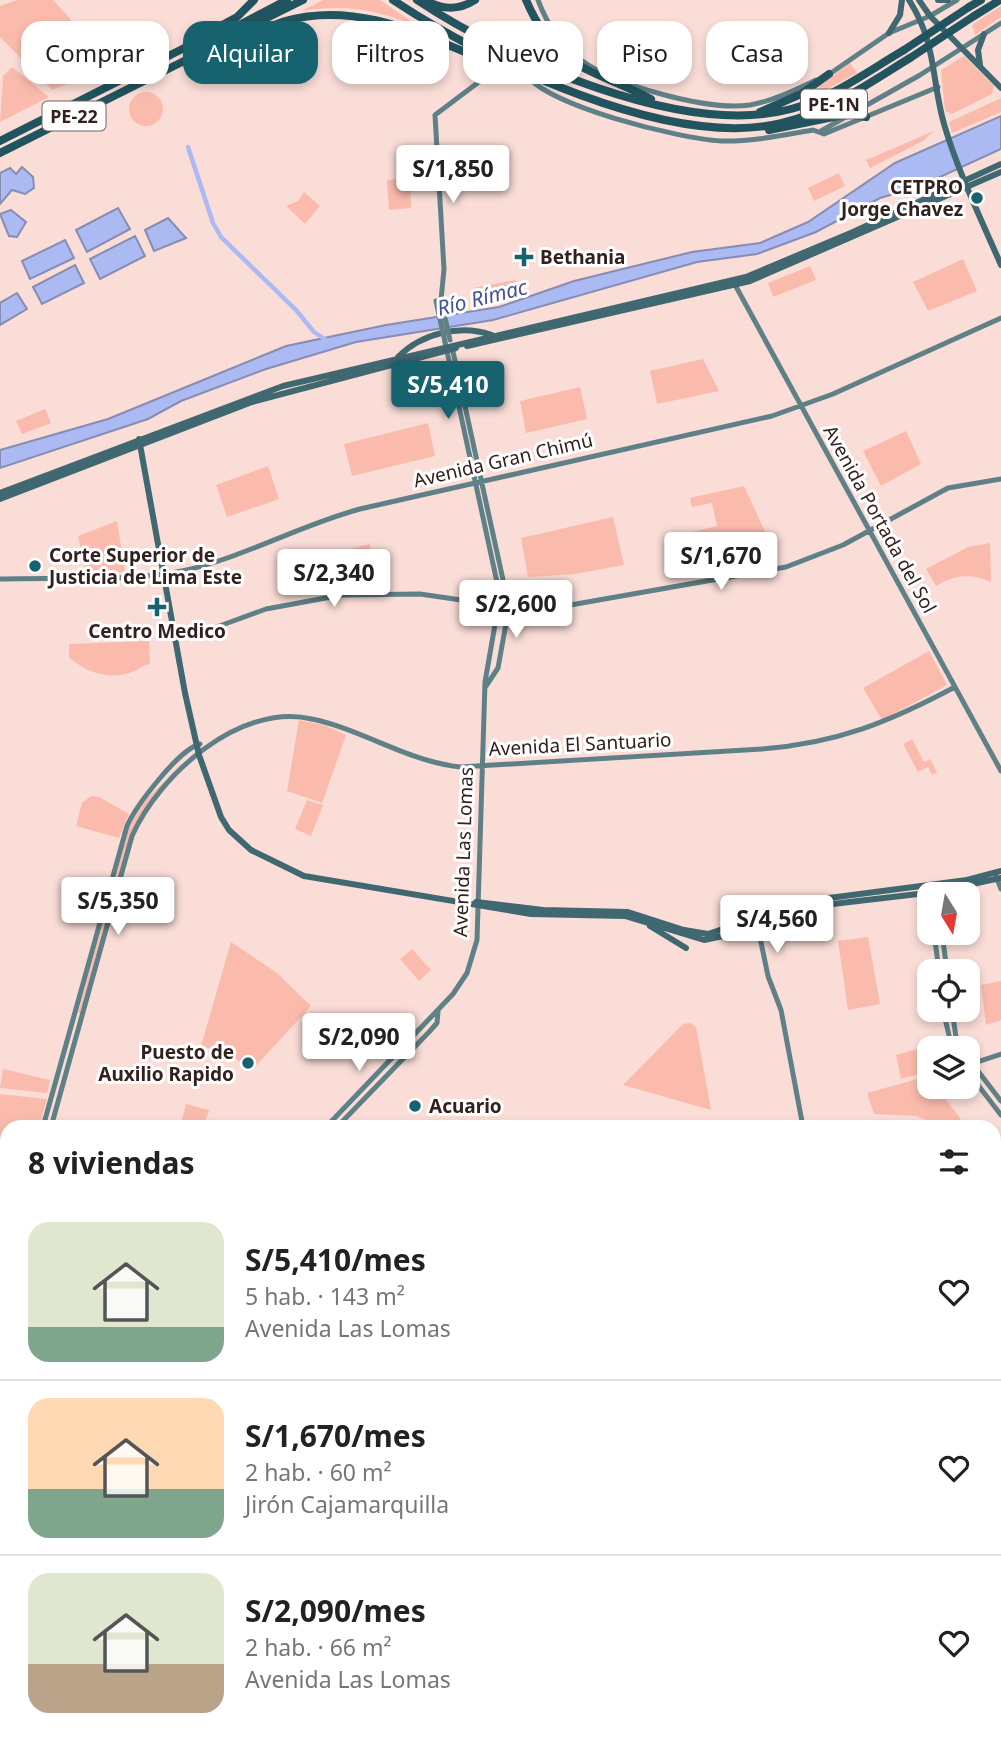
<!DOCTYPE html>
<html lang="es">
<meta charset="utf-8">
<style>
:root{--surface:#fff;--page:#f6f6f6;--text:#222;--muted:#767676;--line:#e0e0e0;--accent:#17626f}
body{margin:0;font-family:"Noto Sans",sans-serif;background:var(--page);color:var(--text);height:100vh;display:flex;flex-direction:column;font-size:26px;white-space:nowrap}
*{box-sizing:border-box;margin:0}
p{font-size:23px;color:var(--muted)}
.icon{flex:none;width:38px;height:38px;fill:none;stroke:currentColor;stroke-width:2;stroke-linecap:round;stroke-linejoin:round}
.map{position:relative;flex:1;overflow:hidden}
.panel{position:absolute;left:0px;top:1120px;width:1001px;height:625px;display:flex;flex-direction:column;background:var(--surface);border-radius:21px 21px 0 0;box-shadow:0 4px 10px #0003}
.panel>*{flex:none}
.hud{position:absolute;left:21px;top:21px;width:959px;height:63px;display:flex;gap:14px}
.needle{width:46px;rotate:169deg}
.buttons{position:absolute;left:917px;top:882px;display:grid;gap:14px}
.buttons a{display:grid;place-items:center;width:63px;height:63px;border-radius:14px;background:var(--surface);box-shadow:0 4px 10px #0003;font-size:35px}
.price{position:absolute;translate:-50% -60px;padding:0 16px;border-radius:7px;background:#fff;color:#222;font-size:23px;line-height:46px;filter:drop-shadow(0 2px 4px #0008)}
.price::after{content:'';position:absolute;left:50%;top:42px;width:21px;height:16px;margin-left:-10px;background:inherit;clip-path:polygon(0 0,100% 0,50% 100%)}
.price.active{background:var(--accent);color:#fff}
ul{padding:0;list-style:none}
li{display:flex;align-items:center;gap:21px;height:175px;padding:0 28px}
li+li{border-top:2px solid var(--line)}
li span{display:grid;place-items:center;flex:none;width:196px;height:140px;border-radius:21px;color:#555}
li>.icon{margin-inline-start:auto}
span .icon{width:84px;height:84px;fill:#fffc;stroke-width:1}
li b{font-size:30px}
h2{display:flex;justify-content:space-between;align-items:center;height:84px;padding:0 28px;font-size:30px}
.chip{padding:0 24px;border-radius:21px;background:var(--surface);box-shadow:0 4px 10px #0003;font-size:24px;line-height:63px}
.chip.active{background:var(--accent);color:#fff}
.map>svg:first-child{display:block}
.green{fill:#fbbbac}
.water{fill:#abbaf2;stroke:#878cb2;stroke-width:2}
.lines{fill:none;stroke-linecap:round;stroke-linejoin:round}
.canal{stroke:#abbaf2;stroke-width:4.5}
.secondary{stroke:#608087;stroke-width:5}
.primary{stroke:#406871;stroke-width:6}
.highway{stroke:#21545e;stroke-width:8}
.secondary-bridge{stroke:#608087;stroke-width:5}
.highway-bridge{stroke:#21545e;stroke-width:8}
.poi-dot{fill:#17626f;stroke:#fff;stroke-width:2.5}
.labels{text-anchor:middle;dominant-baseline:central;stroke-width:6;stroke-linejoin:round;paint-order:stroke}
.shield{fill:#fff;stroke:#706462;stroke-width:2}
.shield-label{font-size:18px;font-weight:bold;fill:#33211e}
.poi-label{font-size:19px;font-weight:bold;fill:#33211e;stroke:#fff;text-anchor:start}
.street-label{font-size:19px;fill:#33211e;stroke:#fff}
.water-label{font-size:21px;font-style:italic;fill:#445195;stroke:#fff}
</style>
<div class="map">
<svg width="1001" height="1744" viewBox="0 0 1001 1744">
<rect width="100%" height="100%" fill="#faddd7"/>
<!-- green -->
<path class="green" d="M17,0h36c35,37 35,39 12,85l-13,5 -52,-53v-31z
M323,0h57l38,26c-44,-16 -69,-22 -116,-15z
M1001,6v11l-26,18 -3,-10z
M118,35l17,11 9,13 -18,11 -13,-1 -9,-9 5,-19z
M964,56l30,30 -2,8 -40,20 -7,-3 -4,-41z
M850,63l7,10 -35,19 -4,-6z
M12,67l37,30 -49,25 3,-46z
M129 109a17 17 0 1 1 34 0a17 17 0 1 1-34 0Z
M1001,98v14l-49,21 -3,-11z
M934,131l-11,10 -53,27 -4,-8z
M839,173l6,13 -31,15 -6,-13z
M410,178l1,30 -22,2 -2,-30z
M304,192l16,14 -15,18 -19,-18 12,-5z
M963,259l14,32 -49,20 -15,-29z
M810,266l6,14 -43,17 -5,-14z
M516,280l2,13 -42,9 -3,-14z
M703,359l16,32 -62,13 -7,-33z
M580,387l7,32 -61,14 -6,-32z
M45,409l6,14 -29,11 -6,-13z
M428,423l7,33 -83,20 -8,-32z
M906,431l15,33 -40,22 -18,-35z
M268,466l11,33 -52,18 -11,-32z
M744,486l24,52 -81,16 -3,-20 33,-8 -5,-23 -20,4 -2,-9z
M613,517l11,48 -49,9 -47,3 -7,-39z
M117,521l8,51h-39l-8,-36z
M990,543l1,39c-20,-9 -37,-7 -55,4l-10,-17 42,-22z
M370,544l1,18 -31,2 -2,-12z
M149,641l1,23c-7,1 -10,5 -16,7 -23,10 -48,2 -65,-14v-13z
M929,651l18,34 -65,35 -19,-32z
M299,720l25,5 22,10 -24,68 -35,-12z
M912,739l12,23 6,-3 7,13 -5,3 -4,-8 -10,5 -15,-28z
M182,763l-44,57 -58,193h-2l51,-186 16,-26z
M91,796l8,1 30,17 -10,24 -43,-12 6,-23z
M307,800l16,5 -12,31 -16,-7z
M868,937l12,67 -32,6 -10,-69z
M231,942l46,31 34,33 -59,64 -24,-16 -27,-8z
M412,949l19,21 -12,11 -19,-22z
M1001,981v39l-15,5 -5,-40z
M690,1023l6,4 15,83 -88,-25 60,-61z
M917,1049l9,23 -25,7 -5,-24z
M3,1069l47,11 -3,13 -47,-5z
M928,1076l1,11h7l25,32 -17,8 -28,-11 -42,-2 -7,-21z
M0,1094l47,5 -8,28h-32v34l-7,-14z
M186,1104l23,6 -5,17h-24z
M994,1271l4,17 3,97 -7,-33z
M7,1601v137h213l4,6h-224v-130z
M431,1738h206l-8,6h-201z
M935,1738h42l4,6h-56z"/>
<!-- water -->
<path class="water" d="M1001,116v33l-83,38 -38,11 -64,34 -59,22 -60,8 -204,58 -137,22 -90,27 -85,32 -33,18 -148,49v-18l108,-31 178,-73 100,-21 113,-18 75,-26 118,-29 68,-9 48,-21 87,-59z
M22,167l11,10 1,11 -9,6 -13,-4 -12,14v-31l10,-5 6,6z
M118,208l12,21 -43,23 -11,-22z
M11,210l15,12 -9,15 -8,-1 -9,-22z
M168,218l18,20 -32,13 -9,-21z
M135,236l10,20 -45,23 -10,-20z
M65,240l9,18 -44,21 -8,-18z
M75,265l9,18 -42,21 -9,-17z
M17,293l10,16 -27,16v-22z"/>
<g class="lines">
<!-- canal -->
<path class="canal" d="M188,147l25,76 8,14 75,73 18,22 15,10"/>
<!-- secondary -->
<path class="secondary" d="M538,0c9,24 22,45 43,60 35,26 127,51 169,45 23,-4 45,-15 66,-25
M525,73c20,33 156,66 196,68 30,1 63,-6 92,-11l11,4 114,-47
M828,75l61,-42 41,-17 27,-16
M821,131l99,-56 81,-52
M734,283l267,488
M441,300l3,-31 -9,-154 65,-49
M452,347l57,260 -11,61 -12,18
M0,579c55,-2 130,3 182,-8 58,-12 118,-46 178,-62l412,-93 61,-22 168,-76
M173,636l41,-8 52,-19 76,-14 78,-1 89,13h50l227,-40 57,-22 105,-57 53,-9
M996,876l5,13
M757,923l11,53 13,34 22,117
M934,933l5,38
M942,933l5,38
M943,1010l9,38
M952,1010l4,27 5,11
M968,1058l33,43
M968,1065l33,-11
M968,1072l33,43
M43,1127l84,-301c9,-20 51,-76 73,-82
M51,1127l81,-291c27,-61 108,-134 180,-117 52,11 94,42 148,48l302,-18c76,-6 127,-27 193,-62
M326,1127l127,-133 14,-21 10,-33 8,-258 15,-86 -55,-254
M337,1127l92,-95 8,-9 1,-11
M0,1253l7,-12
M0,1267l7,-10
M0,1505l7,-4
M0,1515l7,-4
M848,1738l5,6
M858,1738l6,6"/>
<!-- primary -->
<path class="primary" d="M909,0c28,44 22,78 35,124 14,48 37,95 57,141
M919,0l11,16 71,72
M938,0h10
M889,33l11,-18 2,-15
M980,65l-2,-15 6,-16
M467,346l283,-65 251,-109
M398,357c24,-24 62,-33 94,-22
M139,439l46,254 14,62 22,62 8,13 22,20 53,26 227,38 94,2 79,24 19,-4 84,-29 128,-15 66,-14
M0,493l283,-107 463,-109 107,-45 148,-68
M0,499l252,-97 204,-54
M476,902l67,8 85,2 56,18 24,4 98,-33 161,-21 34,-9
M650,926l36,22
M994,1256l6,34 1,59
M994,1366l7,25"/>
<!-- highway -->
<path class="highway" d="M393,0c93,62 276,150 389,123 47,-11 87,-40 128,-65
M417,0c90,60 266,138 374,109 41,-11 77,-38 113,-59
M425,0c17,10 33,11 50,0
M526,0c30,70 65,68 125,99
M969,7l12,-7
M974,16l26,-16
M215,29l22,-12 17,-17
M228,31l59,-31
M194,54l109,-54
M186,60c36,-9 65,-27 99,-39 75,-21 141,16 209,43
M760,112l41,-18 28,-20
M769,130l79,-16 18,3
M0,141l218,-110 14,-2
M0,153l188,-94"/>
<!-- secondary-bridge -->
<path class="secondary-bridge" d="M441,300l9,40
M436,301l9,41"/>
<!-- highway-bridge -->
<path class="highway-bridge" d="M904,50l65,-43
M910,58l64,-42"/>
</g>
<!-- markers -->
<g class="poi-dot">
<circle cx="977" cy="198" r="7"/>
<path d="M520.5 246.5h7v7h7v7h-7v7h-7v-7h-7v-7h7z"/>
<circle cx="35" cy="566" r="7"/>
<path d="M153.5 596.5h7v7h7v7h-7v7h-7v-7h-7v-7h7z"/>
<circle cx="248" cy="1063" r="7"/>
<circle cx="415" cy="1106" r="7"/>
</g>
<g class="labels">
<!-- shield labels -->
<g class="shield">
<rect x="801" y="89.5" width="66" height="29" rx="5"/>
<rect x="42.5" y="101.5" width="63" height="29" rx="5"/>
</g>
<g class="shield-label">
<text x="834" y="104">PE-1N</text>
<text x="74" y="116">PE-22</text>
</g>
<!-- poi labels -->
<g class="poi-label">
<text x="963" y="187" text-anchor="end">CETPRO<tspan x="963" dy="22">Jorge Chavez</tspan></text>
<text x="540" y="257">Bethania</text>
<text x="49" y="555">Corte Superior de<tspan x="49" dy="22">Justicia de Lima Este</tspan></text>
<text x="157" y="631" text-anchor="middle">Centro Medico</text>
<text x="234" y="1052" text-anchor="end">Puesto de<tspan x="234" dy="22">Auxilio Rapido</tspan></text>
<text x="429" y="1106">Acuario</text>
</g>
<!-- street labels -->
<g class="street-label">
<text transform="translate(503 460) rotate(-13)">Avenida Gran Chimú</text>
<text transform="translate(880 519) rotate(61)">Avenida Portada del Sol</text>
<text transform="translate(580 744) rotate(-3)">Avenida El Santuario</text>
<text transform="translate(463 852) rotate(-88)">Avenida Las Lomas</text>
</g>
<!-- water labels -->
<g class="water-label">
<text transform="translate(482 297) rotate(-14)">Río Rímac</text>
</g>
</g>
</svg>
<div class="buttons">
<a><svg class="needle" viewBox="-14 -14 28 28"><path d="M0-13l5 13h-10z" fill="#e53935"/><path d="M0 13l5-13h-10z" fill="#767676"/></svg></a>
<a><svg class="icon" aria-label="locate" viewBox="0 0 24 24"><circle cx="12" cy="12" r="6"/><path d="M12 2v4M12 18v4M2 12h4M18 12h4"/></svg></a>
<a><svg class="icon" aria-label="layers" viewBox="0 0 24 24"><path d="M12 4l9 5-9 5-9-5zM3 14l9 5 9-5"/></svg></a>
</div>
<b class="price" style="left:453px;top:205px">S/1,850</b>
<b class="price active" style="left:448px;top:421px">S/5,410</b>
<b class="price" style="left:721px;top:592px">S/1,670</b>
<b class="price" style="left:334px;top:609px">S/2,340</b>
<b class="price" style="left:516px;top:640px">S/2,600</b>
<b class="price" style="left:118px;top:937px">S/5,350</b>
<b class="price" style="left:777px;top:955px">S/4,560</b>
<b class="price" style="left:359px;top:1073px">S/2,090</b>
<div class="hud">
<a class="chip">Comprar</a>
<a class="chip active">Alquilar</a>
<a class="chip">Filtros</a>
<a class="chip">Nuevo</a>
<a class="chip">Piso</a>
<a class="chip">Casa</a>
</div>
<section class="panel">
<h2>8 viviendas<svg class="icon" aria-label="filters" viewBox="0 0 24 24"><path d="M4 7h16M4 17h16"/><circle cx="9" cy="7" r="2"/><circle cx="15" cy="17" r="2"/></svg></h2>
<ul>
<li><span style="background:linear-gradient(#dfe7d0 75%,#7fa58c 0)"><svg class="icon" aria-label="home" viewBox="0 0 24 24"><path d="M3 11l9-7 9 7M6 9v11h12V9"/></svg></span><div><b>S/5,410/mes</b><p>5 hab. · 143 m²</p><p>Avenida Las Lomas</p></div><svg class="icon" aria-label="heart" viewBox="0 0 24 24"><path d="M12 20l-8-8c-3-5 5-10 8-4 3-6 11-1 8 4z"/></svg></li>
<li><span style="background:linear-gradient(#ffd9b3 65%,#7fa58c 0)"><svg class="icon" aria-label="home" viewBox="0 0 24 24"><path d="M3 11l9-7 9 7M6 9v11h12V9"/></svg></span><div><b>S/1,670/mes</b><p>2 hab. · 60 m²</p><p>Jirón Cajamarquilla</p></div><svg class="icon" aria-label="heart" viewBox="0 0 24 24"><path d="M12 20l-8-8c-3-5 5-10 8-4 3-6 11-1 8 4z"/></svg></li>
<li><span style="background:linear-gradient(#dfe7d0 65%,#b9a48a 0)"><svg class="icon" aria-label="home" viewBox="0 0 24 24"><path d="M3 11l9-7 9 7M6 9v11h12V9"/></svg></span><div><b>S/2,090/mes</b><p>2 hab. · 66 m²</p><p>Avenida Las Lomas</p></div><svg class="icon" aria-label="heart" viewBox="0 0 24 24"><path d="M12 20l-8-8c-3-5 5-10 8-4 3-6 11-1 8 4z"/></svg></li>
</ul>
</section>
</div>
